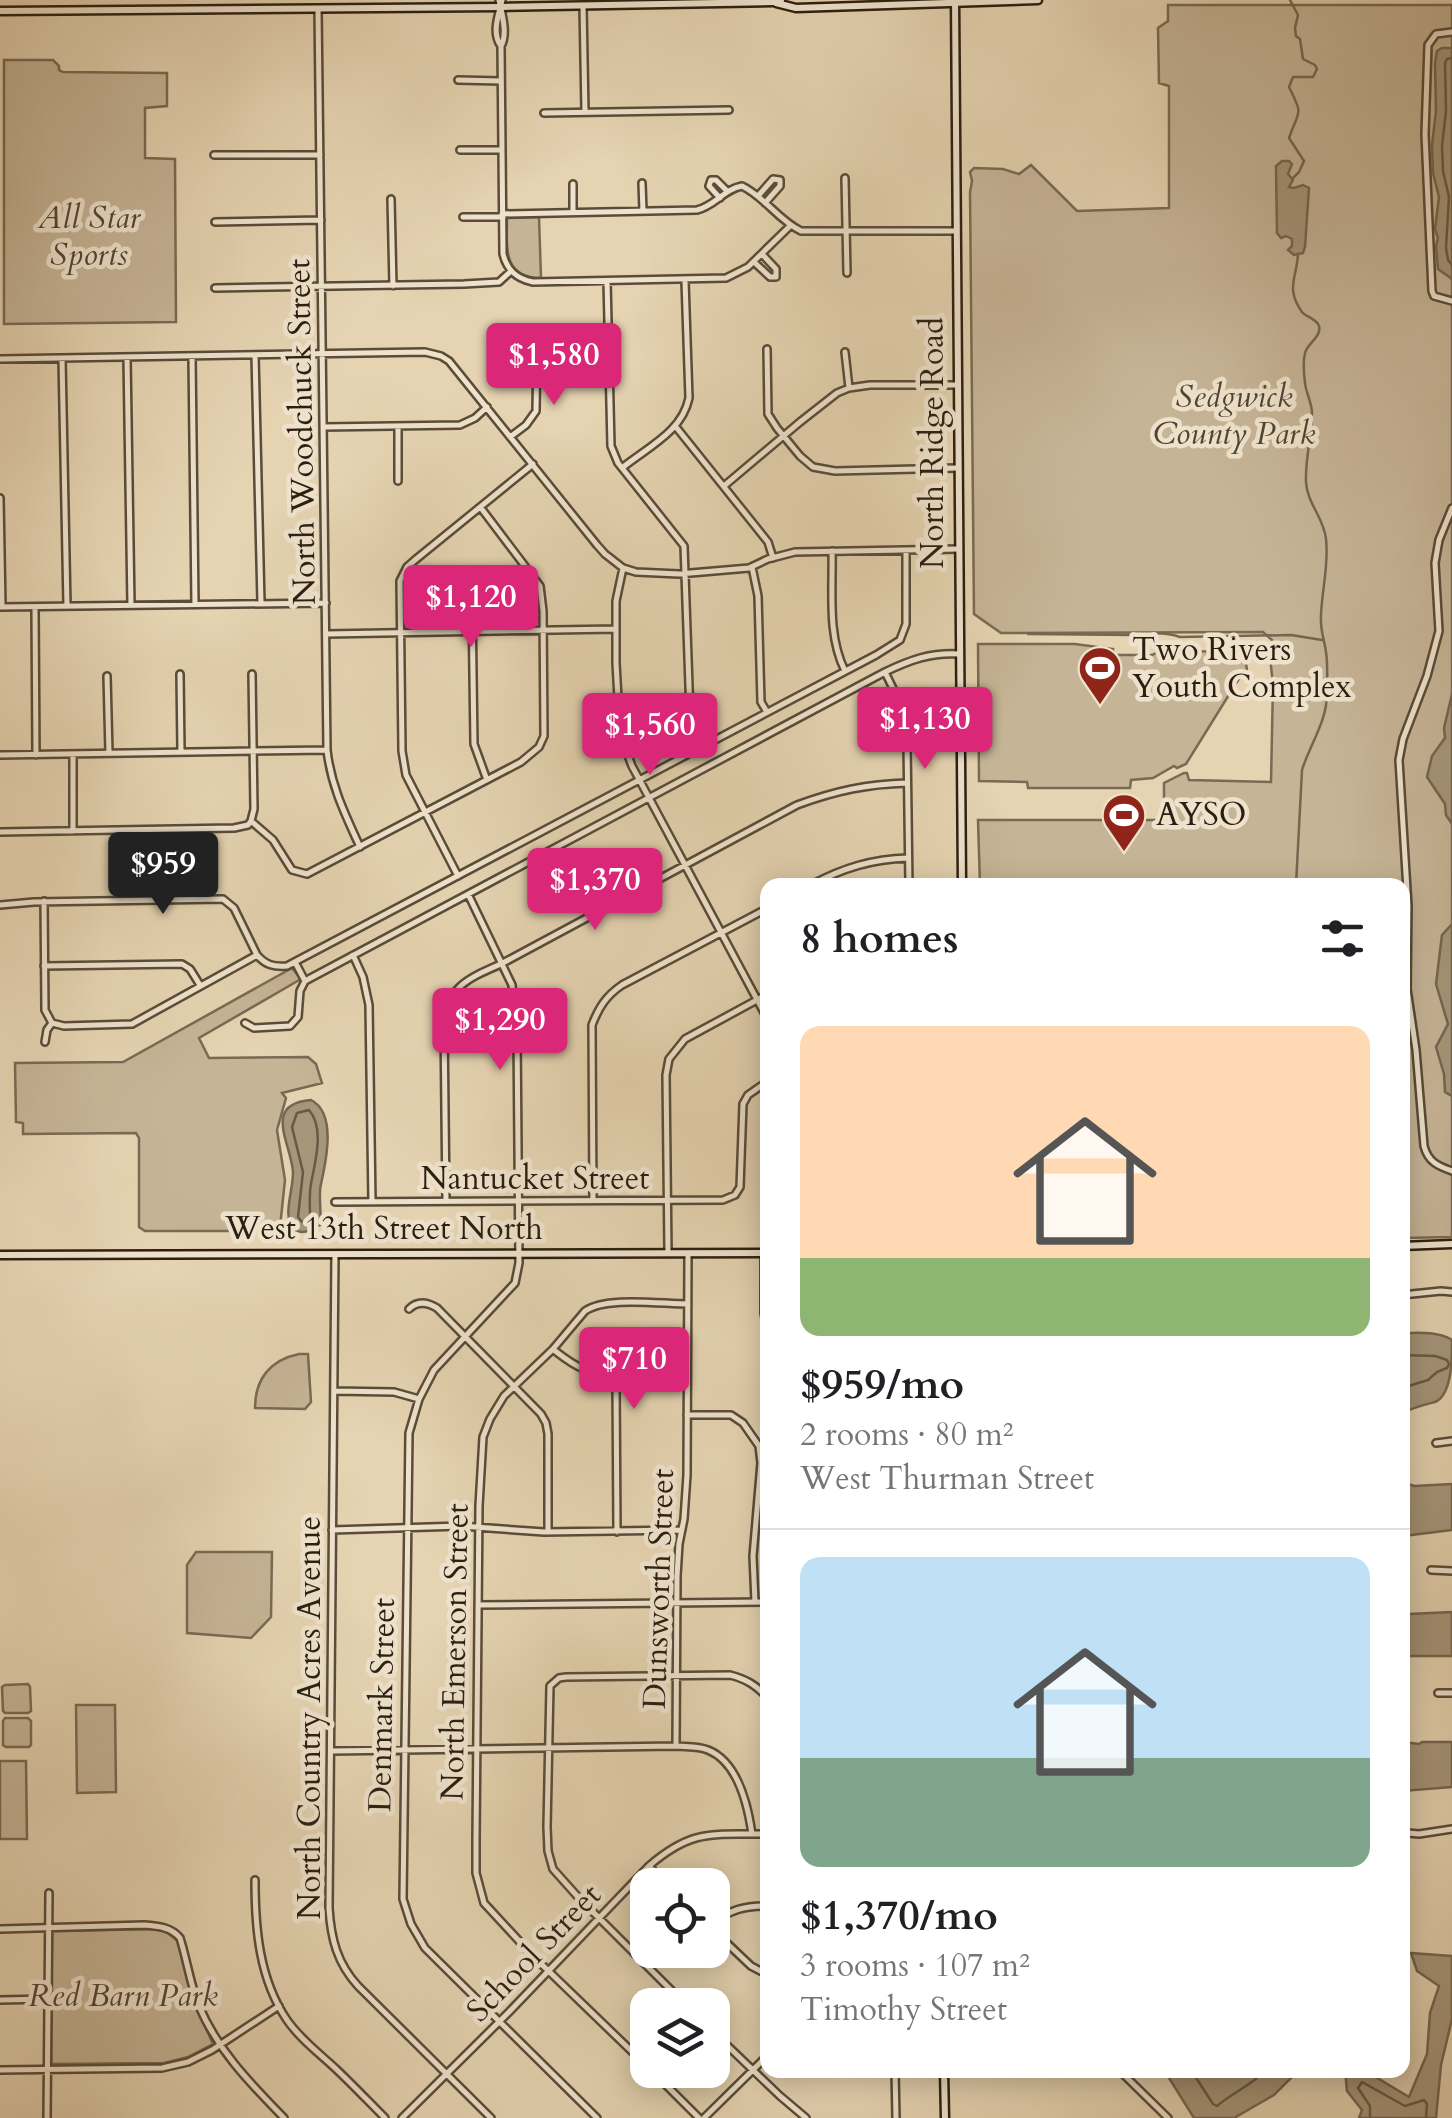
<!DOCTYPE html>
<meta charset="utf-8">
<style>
:root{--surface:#fff;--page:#f6f6f6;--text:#202124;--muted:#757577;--line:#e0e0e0;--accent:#db2777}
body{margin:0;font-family:Cardo,serif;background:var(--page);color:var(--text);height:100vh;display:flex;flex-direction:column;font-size:38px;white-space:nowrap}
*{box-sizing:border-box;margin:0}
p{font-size:32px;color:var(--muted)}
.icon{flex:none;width:55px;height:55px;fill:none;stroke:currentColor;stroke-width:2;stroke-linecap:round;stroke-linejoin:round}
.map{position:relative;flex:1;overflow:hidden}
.side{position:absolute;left:760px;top:878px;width:650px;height:1200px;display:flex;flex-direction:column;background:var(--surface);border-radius:20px;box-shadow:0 5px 25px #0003}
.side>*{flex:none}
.buttons{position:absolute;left:630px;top:1868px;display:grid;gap:20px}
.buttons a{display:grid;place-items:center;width:100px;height:100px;border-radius:20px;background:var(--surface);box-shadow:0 5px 25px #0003;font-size:50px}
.price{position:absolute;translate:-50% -85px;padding:0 22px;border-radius:10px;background:var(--accent);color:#fff;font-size:32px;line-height:65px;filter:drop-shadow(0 2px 5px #0008)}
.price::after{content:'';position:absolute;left:50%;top:60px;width:30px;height:22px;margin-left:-15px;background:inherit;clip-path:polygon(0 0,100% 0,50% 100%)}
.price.on{background:#222;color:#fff}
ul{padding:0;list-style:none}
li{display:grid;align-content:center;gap:20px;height:530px;padding:0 40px}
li+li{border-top:2px solid var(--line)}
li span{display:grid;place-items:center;height:310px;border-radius:20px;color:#555}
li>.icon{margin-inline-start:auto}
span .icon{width:180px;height:180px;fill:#fffc;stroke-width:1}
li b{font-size:42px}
h2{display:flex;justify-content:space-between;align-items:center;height:120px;padding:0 40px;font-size:42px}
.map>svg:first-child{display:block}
.green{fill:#c6b496;stroke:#796a53;stroke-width:2.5}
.water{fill:#a6967a;stroke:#756650;stroke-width:2.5}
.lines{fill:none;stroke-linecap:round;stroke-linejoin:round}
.shore{stroke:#695a45;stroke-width:2.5}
.stream{stroke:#756650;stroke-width:2.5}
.street-casing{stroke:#5a4c38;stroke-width:10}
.secondary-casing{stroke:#2c1f10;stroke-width:11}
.street{stroke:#eee2cc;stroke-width:5}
.secondary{stroke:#eee2cc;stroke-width:6}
.labels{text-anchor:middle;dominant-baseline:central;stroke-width:9;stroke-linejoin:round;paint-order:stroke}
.park-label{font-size:32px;font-style:italic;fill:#524432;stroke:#eee2cc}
.street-label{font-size:32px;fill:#2c1f10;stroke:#eee2cc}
.poi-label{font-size:32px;fill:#2c1f10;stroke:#eee2cc;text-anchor:start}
</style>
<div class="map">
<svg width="1452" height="2118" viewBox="0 0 1452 2118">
<rect width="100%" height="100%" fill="#e5d3b1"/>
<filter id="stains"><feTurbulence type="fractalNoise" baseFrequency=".002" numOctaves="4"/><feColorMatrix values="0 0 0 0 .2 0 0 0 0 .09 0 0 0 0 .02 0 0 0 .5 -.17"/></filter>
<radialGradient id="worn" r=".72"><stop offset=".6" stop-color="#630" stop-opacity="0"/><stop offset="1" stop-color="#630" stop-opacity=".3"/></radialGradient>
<!-- green -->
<path class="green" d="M1168,5h284v1232l-49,1 -1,-353h-422l-2,-65h181v-7h5v-30l20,-10h3l2,7 82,2 2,-98 -4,-35 4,-8 -10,-9 -262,1 -27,-19 -4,-422 2,-11 -2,-9 4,-4 29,1 16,5 12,-9 46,46 92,-3v-122l-10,-3 -1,-55 10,-7z
M4,60h49l6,6v4l4,2 104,1v33l-22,2v50l30,1 1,163 -172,2z
M539,217l2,61c-39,-1 -34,-30 -34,-60z
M978,644h97l38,5v6h39l10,-5 58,2 1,-6 19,1 4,3 3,20 -7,7 -54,87 -9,4 -3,-2 -21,12 -22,2 -1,8h-102l-1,-6 -48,-1z
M292,968l9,11 -102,59 10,20 99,-1 8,7 6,19 -40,10 4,5 -9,32 8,50 -5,47 -5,4h-130l-6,-4v-89l-3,-5 -113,1v-11l-7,-1 -1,-59 108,-1z
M299,1354h9l3,48 -6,7 -50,-1c0,-29 15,-48 44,-54z
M196,1552h76l-1,65 -20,21 -64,-5v-68z
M28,1684l2,3 1,24 -3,2h-23l-2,-2 -1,-24 3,-2z
M76,1705h39l1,87 -39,1z
M5,1718h23l3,3v24l-2,2h-23l-3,-2v-24z
M0,1761h26l1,78h-27z
M163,1929l16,13 13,55 21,47 -25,13 -24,6 -113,1 1,-133z"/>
<!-- water -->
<path class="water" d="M1442,48h10v231l-14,-10 -2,-23 2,-8 -3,-9 4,-32 -6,-24 -1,-28 4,-34 -1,-48 2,-12z
M1282,161h7l3,3 -4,10 5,6 -4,7 5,1 9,-3 6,3 -4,59 -2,6 -9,2 -6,-5 4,-4v-7l-6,-3 -5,2 -4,-5 -1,-67z
M1452,694v130l-6,-9 -1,-11 -18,-27 5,-21 13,-18 -1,-10z
M1452,924v172l-7,-4 -1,-18 -8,-27 12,-23 -12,-40 6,-49z
M311,1100c26,13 15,61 10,84 -3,13 1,28 -1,41 -10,6 -18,10 -29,4 -7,-20 2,-37 2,-57 -2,-29 -31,-68 18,-72z
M1403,1333c16,0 35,-2 49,7 0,19 0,55 -17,62 -12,3 -21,5 -32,11z
M1403,1482l11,4 38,-2v46l-49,6z
M1402,1612l7,2 43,-2v44h-41l-8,2z
M1403,1742l16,2 3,-2h30v45l-49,4z
M1411,1953l41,3v63l-11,46 -5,53h-77l3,-8 -15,-19 -2,-21h19l45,27 18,-43 3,-41 9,-27 -22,-15z
M1164,2070h128l1,6 -19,19 -40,23h-40z"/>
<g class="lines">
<!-- shore -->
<path class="shore" d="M1452,58l-5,1 -2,4 1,48 -4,35 1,25 6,26 -3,51 2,12 4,5
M309,1110c16,18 6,52 2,74 -2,10 -1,23 -1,33l-8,5 -4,-5 5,-45 -11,-45 5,-14z
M1402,1355l33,1 12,4 2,4 -2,4 -10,4 -9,8 -26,8
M1191,2070l22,34 4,2c15,-13 35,-21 49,-36
M1370,2118v-12l-12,-18 4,-6 43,24 19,-6 3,4 -1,14"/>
<!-- stream -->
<path class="stream" d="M1290,0l8,15 -3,13 1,8 4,3 3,20 12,6 2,4 -4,8h-20l-4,10c15,30 10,22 0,51l15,23 -5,11 -7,7
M1028,634l105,1c14,-2 34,-3 47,2l111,-2 31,5
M1296,885l6,-115c8,-26 26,-50 25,-79 0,-12 1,-26 -1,-39 -2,-14 -6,-21 -5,-37 1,-26 8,-50 5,-76 -2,-21 -19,-36 -20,-57 -1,-24 6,-46 6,-69 0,-10 -6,-20 -7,-30 -1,-8 -2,-22 0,-30 2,-9 17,-17 14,-27 -2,-7 -13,-9 -17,-14 -17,-24 -5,-34 -4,-58"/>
<!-- street casing -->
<g class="street-casing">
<path id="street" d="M499,0c3,14 9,34 2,46 -10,-13 -2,-32 1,-46
M583,6l2,106
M318,9l9,741c4,36 18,64 33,97
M1452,32l-16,2 -8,11 -3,89 7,157 2,5 18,5
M501,46l2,208c4,16 13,25 30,28l193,-4 22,-11 42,-41
M458,80l43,1
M544,113l185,-3
M460,150h42
M214,155h106
M845,178l2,95
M642,183l1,28
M573,184v28
M758,196l15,-17 7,1v6l-15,17
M720,198l-11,-12 2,-6h5l11,11
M391,199l2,87
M502,214l195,-4c18,-4 27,-21 45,-24 23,11 36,34 59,45h155
M463,217h40
M215,222l106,-2
M754,262l16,15h6v-8l-14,-15
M607,281l4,165 7,17 66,83 6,168 4,15 9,16
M215,288l249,-4 35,-2 12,-11
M767,349l1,65 9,14 23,28 13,11 22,4 122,-3
M845,352l4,36
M255,355l6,248
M192,357l3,247
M127,358l4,247
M0,359l425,-7 16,4 8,5 148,184 8,9 18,14 13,4 43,2 70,-6 19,-9 27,-7 164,-3
M62,359l5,247
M324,427l136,-2 15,-7 12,-11
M398,427v54
M676,427l92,115 5,16
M510,437l16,-12 10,-14 1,-58
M622,468c26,-21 60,-36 67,-70l-4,-117
M724,486l76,-64 37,-29 12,-5 21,-3h88
M0,498l2,109
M1452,508l-13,32 -4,23 4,68 -12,45 -24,63 -4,21 9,146 -1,83 9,61 8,96c4,16 14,20 28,25
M832,551c1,40 -5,84 13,120
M752,567l6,29 3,106 6,10
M623,568l-7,33v62l4,71 12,32 136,254
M472,605l2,139 13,36
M0,607l326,-4
M35,608l1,147
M327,634l289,-5
M885,672l14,29 8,42 2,142
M180,674l1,78
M107,676l2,77
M73,754v77
M0,755l327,-5
M251,821l22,19 19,30 15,4 214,-112 18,-15 5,-11 -1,-125 -3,-25 -59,-78
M251,821l3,-12 -2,-135
M0,832l234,-4 14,-3 3,-4
M458,876l-52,-101 -4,-24 -2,-170 7,-14 8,-7 118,-96
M811,885c32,-17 61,-26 97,-27
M468,894l44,91 5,48 2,230 -4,20 -81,87 -15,29 -10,34 -6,466 8,25 14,24 172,170
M44,901l1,109 7,13 -5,7 -2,12
M0,905l34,-3 189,-3 11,9 23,47c9,10 16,12 30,11l589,-311 24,-15 6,-16v-74
M353,955l10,22 6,28 3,197
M295,962l10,19
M44,966l138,-2 8,5 10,16
M305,981l580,-309c25,-12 46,-20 75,-18
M52,1023l12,3 68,-2 125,-69
M245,1023l9,5 36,-2 8,-9 2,-26 5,-10
M446,1201l-2,-178c4,-37 25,-45 57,-59l296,-159c38,-14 70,-21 110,-22
M593,1201l-1,-176c7,-18 14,-29 30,-40l146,-77
M335,1202l388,-2 12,-5 5,-8 3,-83 5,-9 20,-14
M668,1253l-2,-178 3,-16 16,-20 83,-45
M335,1254l-6,654c2,31 8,55 29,78l133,132
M764,1254v59l4,22
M1402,1295l39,-4 11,1
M409,1309c8,-8 18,-7 28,-1l104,106 5,9 2,11v98
M554,1350c9,7 19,15 30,19 14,4 22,1 32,13l1,150
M334,1391l60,1 25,7
M687,1415h44l12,8 16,23 2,17 -8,93 2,46
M1436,1443l16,-2
M332,1530l129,-4 83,6 138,-2
M1431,1570l21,1
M478,1605l290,-3
M1438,1693h14
M676,1746l1,-170 2,-32 5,-25 3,-44 1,-222
M331,1751l345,-5c11,1 22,0 32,4 30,12 40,56 44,84
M1408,1833l11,1 33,-5
M649,1866l18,19
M255,1880c0,48 4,99 32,140 13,19 32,33 49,49 17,16 33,33 49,49
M712,1925c17,-16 33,-19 56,-19
M0,1929l144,-4c14,1 27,2 36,13 7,22 10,46 19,68 19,45 52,78 85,112
M712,1929l39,37 17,9
M0,2000l48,-1
M686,2005l-108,-108 -25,-28 -5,-18 -1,-24 3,-141 9,-8 7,-1 164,-2c16,4 26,10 38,23
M712,2031l68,65 26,22
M648,2067l-115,-111 -49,-53 -8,-30v-33l3,-334 4,-69 7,-18 14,-23 49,-47 32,-38c21,-15 76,-7 103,-7
M0,2070l162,-2 26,-6 24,-12 67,-44
M651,2070l48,48
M895,2070l1,48
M1119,2070l49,48
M47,2118l2,-225
M402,2118l107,-106 140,-146c44,-38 64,-31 119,-32
M704,2118l64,-63"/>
</g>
<!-- secondary casing -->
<g class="secondary-casing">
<path id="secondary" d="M955,0l7,885
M776,3l20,5 242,-8
M0,11l501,-4 272,-5 8,-2
M1402,1246l50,-2
M0,1255l768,-2
M944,2070l1,48"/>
</g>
<!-- street -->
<use href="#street" class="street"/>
<!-- secondary -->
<use href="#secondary" class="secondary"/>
</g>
<!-- icons -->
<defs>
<g id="stadium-pin" transform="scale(2.25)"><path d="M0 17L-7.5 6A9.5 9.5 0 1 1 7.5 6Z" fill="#8f2418" stroke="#eee2cc"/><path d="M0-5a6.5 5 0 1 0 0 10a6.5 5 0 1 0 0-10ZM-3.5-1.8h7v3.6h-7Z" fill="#fff"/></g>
</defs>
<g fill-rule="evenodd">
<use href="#stadium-pin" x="1100" y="668"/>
<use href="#stadium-pin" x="1124" y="815"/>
</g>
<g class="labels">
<!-- park labels -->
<g class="park-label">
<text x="89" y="218">All Star<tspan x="89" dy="37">Sports</tspan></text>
<text x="1234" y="397">Sedgwick<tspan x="1234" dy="37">County Park</tspan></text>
<text x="123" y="1996">Red Barn Park</text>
</g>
<!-- street labels -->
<g class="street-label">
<text transform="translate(302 432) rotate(-91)">North Woodchuck Street</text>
<text transform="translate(933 443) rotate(-90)">North Ridge Road</text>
<text x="535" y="1179">Nantucket Street</text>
<text x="384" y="1229">West 13th Street North</text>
<text transform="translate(659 1589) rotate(-88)">Dunsworth Street</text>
<text transform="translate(455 1652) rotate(-89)">North Emerson Street</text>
<text transform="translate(382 1705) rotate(-89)">Denmark Street</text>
<text transform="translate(310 1718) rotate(-90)">North Country Acres Avenue</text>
<text transform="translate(534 1953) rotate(-46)">School Street</text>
</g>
<!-- poi labels -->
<g class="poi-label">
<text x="1132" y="650">Two Rivers<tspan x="1132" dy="37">Youth Complex</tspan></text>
<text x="1156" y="815">AYSO</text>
</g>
</g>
<rect width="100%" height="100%" filter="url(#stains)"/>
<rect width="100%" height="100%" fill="url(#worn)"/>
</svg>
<div class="buttons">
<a><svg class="icon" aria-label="locate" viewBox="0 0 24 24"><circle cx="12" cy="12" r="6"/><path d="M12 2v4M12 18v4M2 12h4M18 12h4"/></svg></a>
<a><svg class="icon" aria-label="layers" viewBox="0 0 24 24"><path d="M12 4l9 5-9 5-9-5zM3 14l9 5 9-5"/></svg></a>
</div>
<b class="price" style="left:554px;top:408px">$1,580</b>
<b class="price" style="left:471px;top:650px">$1,120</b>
<b class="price" style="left:925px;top:772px">$1,130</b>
<b class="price" style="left:650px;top:778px">$1,560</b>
<b class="price on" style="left:163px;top:917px">$959</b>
<b class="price" style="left:595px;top:933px">$1,370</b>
<b class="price" style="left:500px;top:1073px">$1,290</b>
<b class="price" style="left:634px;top:1412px">$710</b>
<section class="side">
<h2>8 homes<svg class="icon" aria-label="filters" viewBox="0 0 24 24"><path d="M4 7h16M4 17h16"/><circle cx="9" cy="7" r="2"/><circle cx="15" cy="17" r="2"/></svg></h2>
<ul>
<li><span style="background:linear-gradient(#ffd9b3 75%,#8fb573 0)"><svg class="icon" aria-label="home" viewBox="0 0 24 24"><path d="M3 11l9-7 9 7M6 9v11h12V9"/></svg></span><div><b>$959/mo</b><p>2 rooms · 80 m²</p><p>West Thurman Street</p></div></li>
<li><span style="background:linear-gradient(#bfe0f5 65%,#7fa58c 0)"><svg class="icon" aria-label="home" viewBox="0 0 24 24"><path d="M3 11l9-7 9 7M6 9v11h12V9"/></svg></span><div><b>$1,370/mo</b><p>3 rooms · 107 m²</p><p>Timothy Street</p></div></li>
</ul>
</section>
</div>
